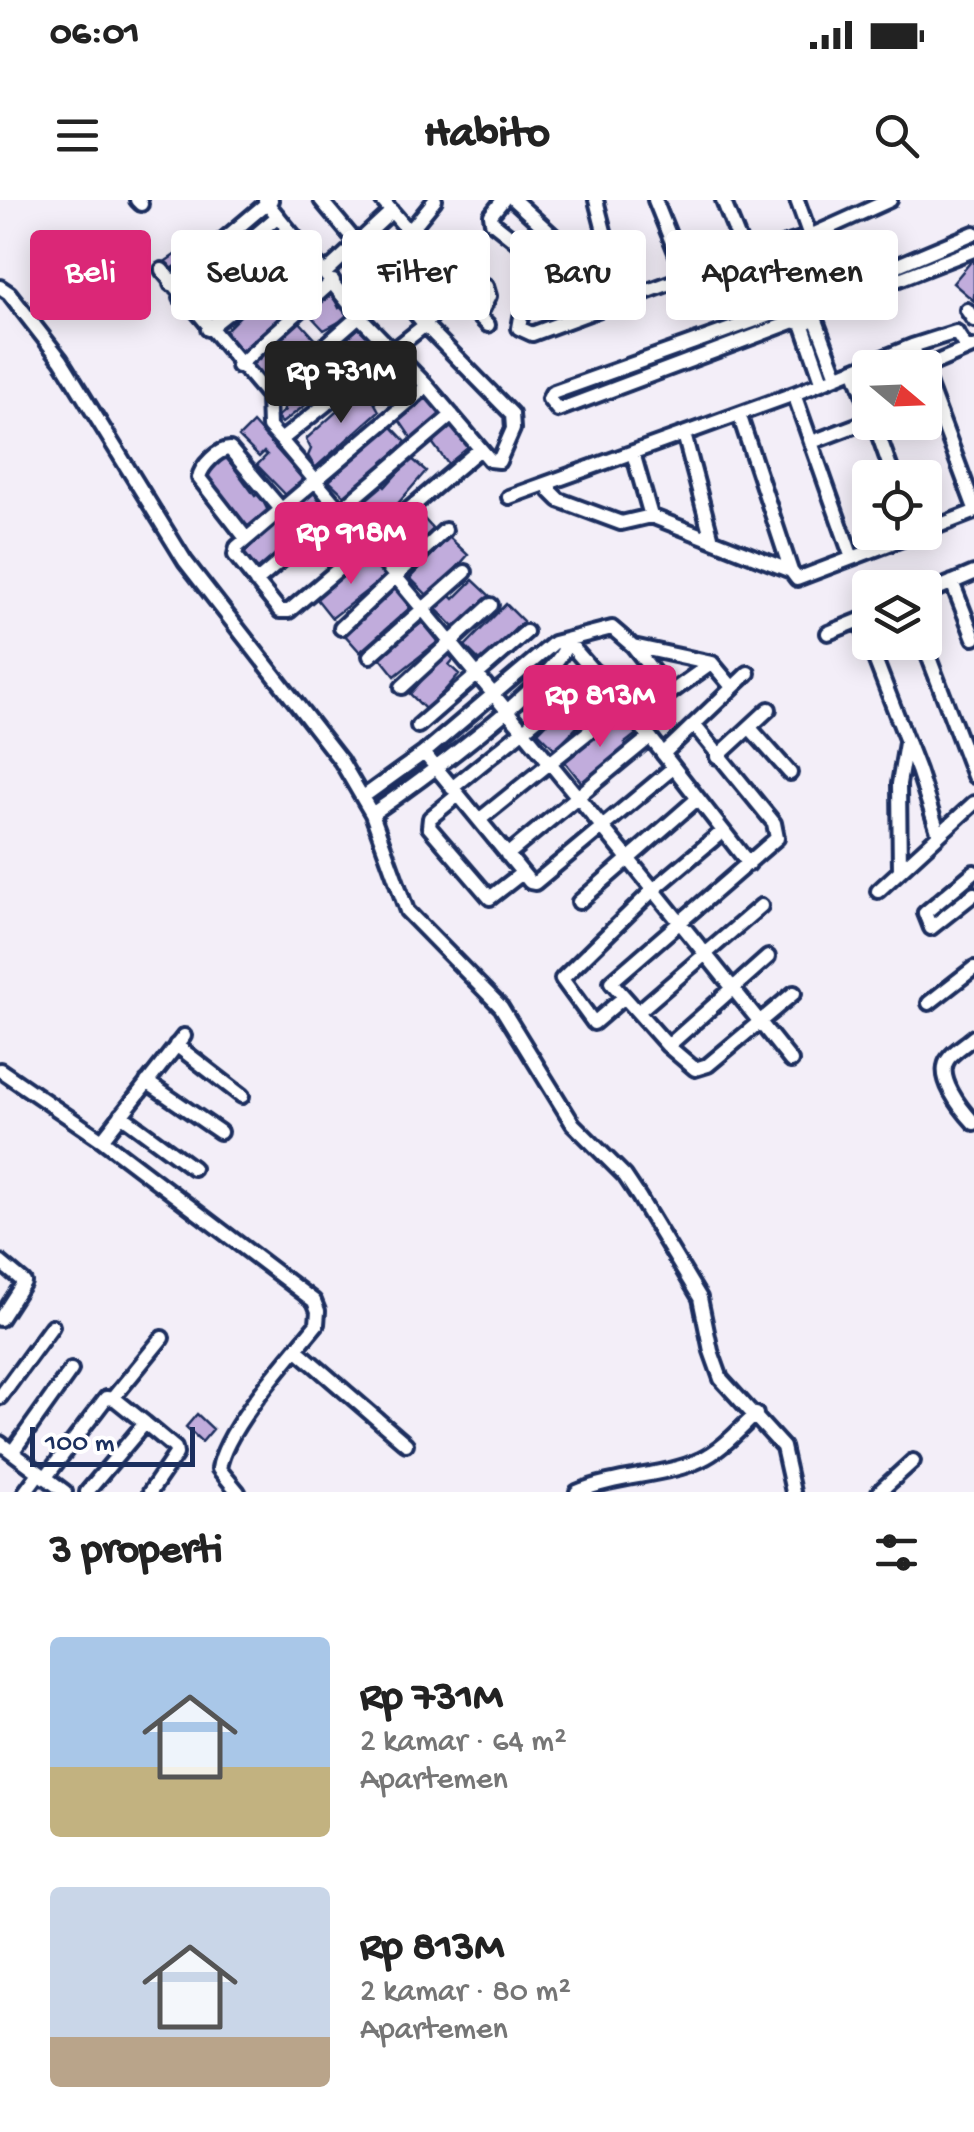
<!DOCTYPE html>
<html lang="id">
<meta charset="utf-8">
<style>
:root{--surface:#fff;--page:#f6f6f6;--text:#222;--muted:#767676;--accent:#db2777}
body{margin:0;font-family:"Gochi Hand",sans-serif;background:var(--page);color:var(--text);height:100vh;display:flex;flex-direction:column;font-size:38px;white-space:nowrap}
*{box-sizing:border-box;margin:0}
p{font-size:32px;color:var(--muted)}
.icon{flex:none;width:55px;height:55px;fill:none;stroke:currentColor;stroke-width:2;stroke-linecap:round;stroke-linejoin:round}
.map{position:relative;height:1292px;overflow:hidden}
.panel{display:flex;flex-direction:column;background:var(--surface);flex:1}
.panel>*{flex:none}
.top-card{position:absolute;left:30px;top:30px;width:915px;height:90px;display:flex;gap:20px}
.needle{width:65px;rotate:109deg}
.fabs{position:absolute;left:852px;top:150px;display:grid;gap:20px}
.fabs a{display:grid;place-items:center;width:90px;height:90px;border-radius:10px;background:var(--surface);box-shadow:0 5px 25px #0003;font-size:50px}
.scale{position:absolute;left:30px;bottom:25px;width:165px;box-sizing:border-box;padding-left:10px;border:5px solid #1b2f5e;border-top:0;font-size:28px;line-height:35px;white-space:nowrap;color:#1b2f5e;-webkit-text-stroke:8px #fff;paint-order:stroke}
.price{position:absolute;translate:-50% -85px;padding:0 22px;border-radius:10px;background:var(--accent);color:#fff;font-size:32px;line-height:65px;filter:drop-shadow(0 2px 5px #0008)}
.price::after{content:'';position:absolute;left:50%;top:60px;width:30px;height:22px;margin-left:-15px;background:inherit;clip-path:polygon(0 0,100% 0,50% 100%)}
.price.on{background:#222;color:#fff}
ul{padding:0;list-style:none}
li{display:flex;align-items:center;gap:30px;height:250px;padding:0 50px}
li span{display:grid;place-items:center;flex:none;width:280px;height:200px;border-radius:10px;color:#555}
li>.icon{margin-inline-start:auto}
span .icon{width:120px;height:120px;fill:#fffc;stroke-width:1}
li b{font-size:42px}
h2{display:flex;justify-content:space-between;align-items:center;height:120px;padding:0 50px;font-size:42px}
.chip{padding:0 35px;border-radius:10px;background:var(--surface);box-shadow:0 5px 25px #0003;font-size:35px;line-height:90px}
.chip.on{background:var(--accent);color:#fff}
.status{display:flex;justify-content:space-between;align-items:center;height:70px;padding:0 50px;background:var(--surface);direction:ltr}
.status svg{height:28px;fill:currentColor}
header{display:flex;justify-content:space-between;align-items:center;height:130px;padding:0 50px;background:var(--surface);font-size:45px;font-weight:800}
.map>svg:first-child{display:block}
.building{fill:#c1acdc;stroke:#1b2f5e;stroke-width:2.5}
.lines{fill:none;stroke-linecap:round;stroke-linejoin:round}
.minor-casing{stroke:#1b2f5e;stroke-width:20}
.minor{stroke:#fff;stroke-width:12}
</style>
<div class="status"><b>06:01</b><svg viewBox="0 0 49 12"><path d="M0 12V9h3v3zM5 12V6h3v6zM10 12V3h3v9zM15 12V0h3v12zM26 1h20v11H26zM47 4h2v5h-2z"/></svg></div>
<header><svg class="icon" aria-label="menu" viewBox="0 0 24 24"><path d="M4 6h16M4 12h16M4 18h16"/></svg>Habito<svg class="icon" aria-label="search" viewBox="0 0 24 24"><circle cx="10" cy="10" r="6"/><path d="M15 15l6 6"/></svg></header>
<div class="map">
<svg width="974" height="1292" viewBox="0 0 974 1292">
<rect width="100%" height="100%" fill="#f3eef8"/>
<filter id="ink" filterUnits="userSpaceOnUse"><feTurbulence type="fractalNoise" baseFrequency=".01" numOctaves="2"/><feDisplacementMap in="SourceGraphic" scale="20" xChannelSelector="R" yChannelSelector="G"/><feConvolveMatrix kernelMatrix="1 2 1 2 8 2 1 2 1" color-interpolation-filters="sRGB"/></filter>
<g filter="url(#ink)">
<!-- building -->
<path class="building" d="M195,41l5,8 -31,22 -6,-8z
M243,56l17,17 -51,46 -16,-18z
M974,58v43l-21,-18z
M305,60l14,22 -19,16 -20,-20z
M269,87l21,21 -51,45 -18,-18z
M332,94l7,14 5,-3 6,11 -26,14 -16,-17z
M299,121l17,19 -50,46 -17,-19z
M360,127l10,11 -7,5 7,9 -16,13 -16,-19z
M337,148l15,21 -70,54 -5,-6 8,-7 -10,-13z
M399,158l15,19 -29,25 -16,-18z
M365,186l14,25 -64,57 -7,-12 3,-7 -5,-10z
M425,191l20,22 -31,29 -17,-25z
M253,223l51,57 -18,15 -29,-30 10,-10 -3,-3 -5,5 -20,-20z
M455,223l16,23 -23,18 -17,-23z
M390,225l16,17 -59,56 -18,-17z
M224,254l31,42 4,-3 10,20 -22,18 -6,-9 -4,3 -35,-52z
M411,258l15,13 -51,59 -21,-19 26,-29 5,5z
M312,291l17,21 -69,59 -17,-17z
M417,311l17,19 -35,32 -17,-19z
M449,337l19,18 -38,43 -20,-20z
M370,355l16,21 -54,42 -16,-20z
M473,380l17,16 -33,34 -21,-21 13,-15 5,5z
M396,388l16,18 -52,46 -16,-18z
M506,404l17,17 -41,42 -17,-17z
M424,421l15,20 -44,35 -16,-20z
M446,452l8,7 -5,6 10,9 -32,37 -17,-17z
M593,476l25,25 -14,14 -7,-8 -42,42 -17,-17z
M617,516l7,10 6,-5 9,11 -14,11 3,4 -15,11 3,3 -27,15 3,5 -7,6 -23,-29z
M197,1214l16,15 -11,13 -16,-15z"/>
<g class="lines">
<!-- minor casing -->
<g class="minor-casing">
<path id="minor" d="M137,0l4,4
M271,0l-4,3 92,113 68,70 63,74 9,1 14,-32 -1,-15 -87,-89 -104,-125
M382,0l50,58 21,33 35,34
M503,0l-12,15 1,7 53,42
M514,0l58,53
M596,0l10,39
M655,0l31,77
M723,0l23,57
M409,32l26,-32
M810,36l80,-36
M790,44l15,53
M776,48l16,54
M434,60l52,26 3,10 -10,20
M162,70l106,126
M326,72l66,-61
M171,84l96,-81 -2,-3
M0,87l9,6 52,67 124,201 156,200 31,53 35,97 94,96 72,117 52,52 14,21 61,101 11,53 10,28 62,68 10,45
M453,91l-28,34 -144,115c173,205 343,411 510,621
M630,97l-24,-58 -61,25 -24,53 -2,11 13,6 154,-57 124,-41 -13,-36
M789 110a13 13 0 1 1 26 0a13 13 0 1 1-26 0Z
M181,98l97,-82
M812,101l162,-68
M789,108l-237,85 -3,6 9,11 237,-89
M967,110l7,10
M814,112l160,-62
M814,115l23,61
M802,123l20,58
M208,129l99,-79
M912,146l44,-14 11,17
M238,166l95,-85
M923,168l49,-21
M854,169l16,43
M925,175l49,131
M427,186l-190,161 -2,8 45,56h9l191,-162
M794,194l58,164
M739,214l52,157
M874,222l20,56
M684,234l27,102
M281,240l-12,-13 -1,-31 91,-80
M812,242l58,-22
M633,253l18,63 140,55 6,8 124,-47
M550,285v6l9,9 62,23 30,-7
M509,297l285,-103 118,-48 10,22
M925,331l49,-19
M245,337l-46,-59c2,-12 19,-29 31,-29l50,59
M256,382l196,-167
M952,382l22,56
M925,394l49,-21
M860,420l58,150 21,65
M341,428l104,-98
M828,433l42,-17
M568,442l82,95 99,127
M923,442l51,134
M633,446l37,47 42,-30
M370,456l95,-84
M402,487l89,-82
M418,526l108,-94
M695,526l79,97 3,15 -166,144 57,64 27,23 13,-4 86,-72
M750,528l40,45
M424,553l106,129 5,1 138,-115
M663,554l85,-81
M717,557l52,-48
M452,588l143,-116
M458,595l-28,23 -1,9 61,71 32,-25
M363,597l61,-44 130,-110 58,-15 21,18 79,17 20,24
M372,614c42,-29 181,-129 196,-172
M479,620l143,-115
M507,655l143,-118
M900,671l-1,-87 7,-41
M974,672l-49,41 6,15 43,-34
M878,691l96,-88
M579,702l117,-102
M623,798l-29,25 -32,-44 90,-88 71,-60
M929,803l45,-35
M638,812l123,-106
M974,837c-8,7 -19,13 -25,21 -15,18 13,52 25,65
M176,845l66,51
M668,846l100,-89
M0,870l102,70 212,161 4,10 -1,13c-26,32 -93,106 -98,145l19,23
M147,882l73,50
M121,915l72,53
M102,940l82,-104
M0,1062l24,20 -24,37
M297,1150l109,94
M0,1197l52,-71
M113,1198l49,-60
M0,1243l65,49
M13,1251l58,-81
M45,1278l61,-80 9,1 30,24
M25,1292l14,-19
M87,1292l58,-69 30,25 1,6 -26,38
M577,1292c39,-17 90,-16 123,-32 22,-10 39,-30 56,-46
M879,1292l34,-31"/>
</g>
<!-- minor -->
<use href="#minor" class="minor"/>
</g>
</g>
</svg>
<div class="fabs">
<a><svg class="needle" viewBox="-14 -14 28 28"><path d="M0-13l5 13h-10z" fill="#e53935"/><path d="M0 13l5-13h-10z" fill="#767676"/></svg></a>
<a><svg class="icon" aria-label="locate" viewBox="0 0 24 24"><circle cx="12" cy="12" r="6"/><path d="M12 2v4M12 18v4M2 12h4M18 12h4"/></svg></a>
<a><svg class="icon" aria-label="layers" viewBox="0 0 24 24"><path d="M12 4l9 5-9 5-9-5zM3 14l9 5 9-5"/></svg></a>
</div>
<div class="scale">100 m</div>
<b class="price on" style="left:341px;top:226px">Rp 731M</b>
<b class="price" style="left:351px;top:387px">Rp 918M</b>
<b class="price" style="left:600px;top:550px">Rp 813M</b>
<div class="top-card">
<a class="chip on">Beli</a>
<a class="chip">Sewa</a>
<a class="chip">Filter</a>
<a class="chip">Baru</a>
<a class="chip">Apartemen</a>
</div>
</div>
<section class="panel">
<h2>3 properti<svg class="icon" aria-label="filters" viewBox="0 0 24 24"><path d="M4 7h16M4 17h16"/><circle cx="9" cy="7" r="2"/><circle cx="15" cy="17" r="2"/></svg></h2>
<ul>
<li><span style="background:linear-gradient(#a9c7e8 65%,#c2b280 0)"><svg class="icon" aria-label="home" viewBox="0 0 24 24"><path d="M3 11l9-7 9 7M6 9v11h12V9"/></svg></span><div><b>Rp 731M</b><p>2 kamar · 64 m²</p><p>Apartemen</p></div></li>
<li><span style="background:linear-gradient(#c9d6e8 75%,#b9a48a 0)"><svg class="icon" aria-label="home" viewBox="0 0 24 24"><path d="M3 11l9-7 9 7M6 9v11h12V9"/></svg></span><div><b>Rp 813M</b><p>2 kamar · 80 m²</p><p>Apartemen</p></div></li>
</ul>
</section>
